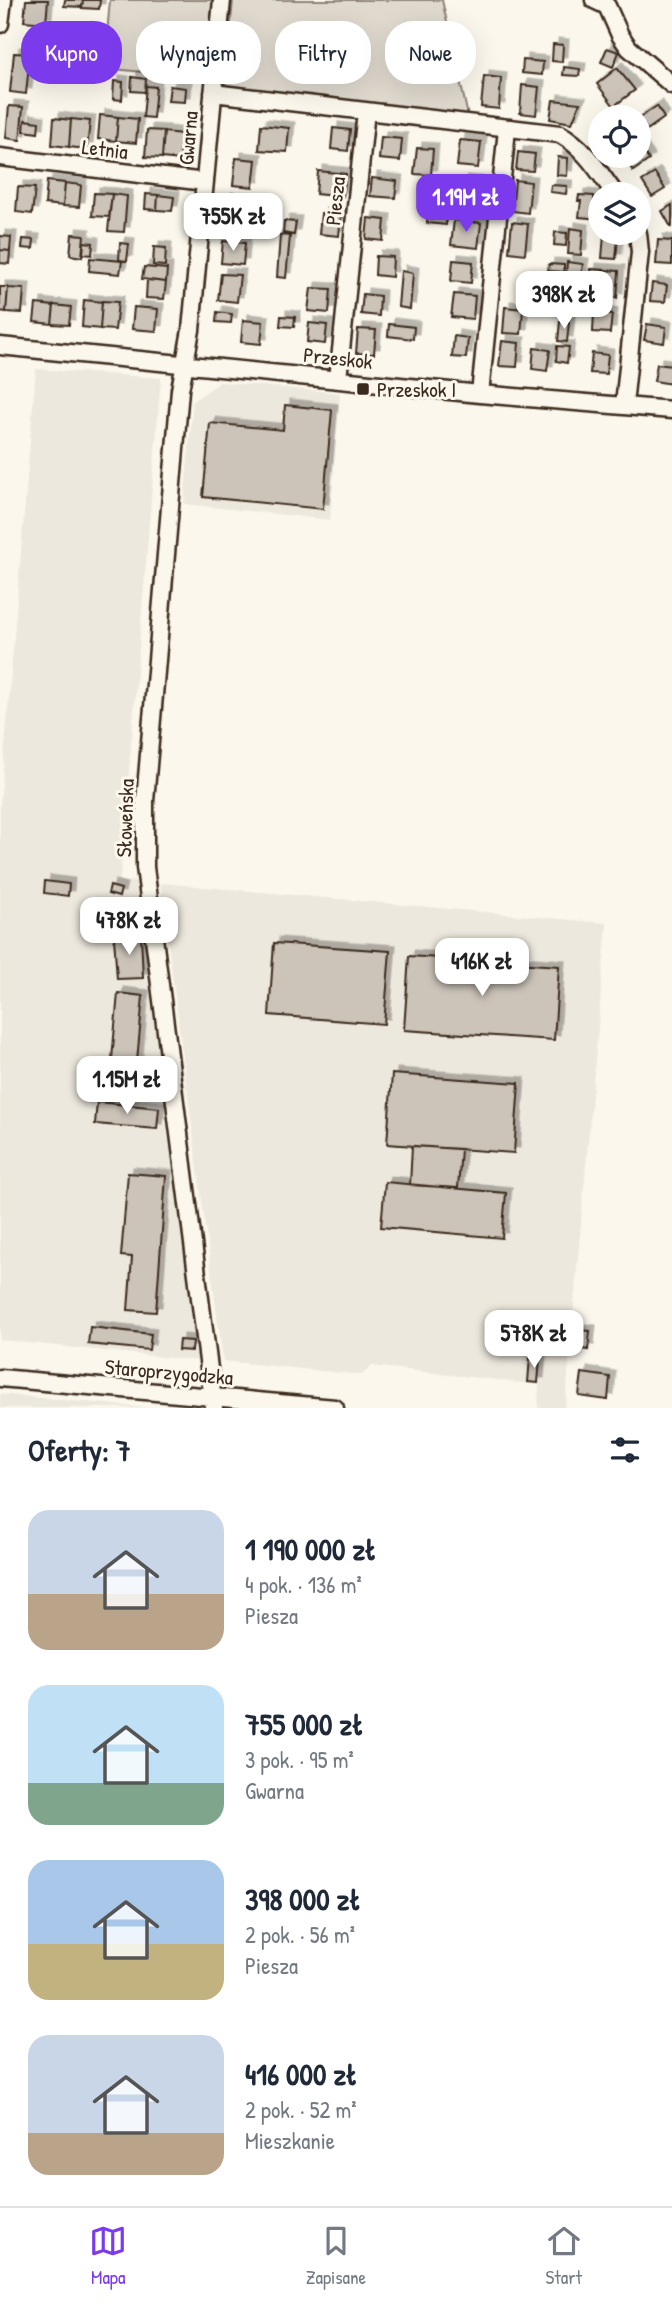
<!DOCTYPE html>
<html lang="pl">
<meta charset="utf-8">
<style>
:root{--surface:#fff;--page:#f6f6f7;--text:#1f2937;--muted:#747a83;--line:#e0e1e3;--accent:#7c3aed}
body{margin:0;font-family:"Patrick Hand",sans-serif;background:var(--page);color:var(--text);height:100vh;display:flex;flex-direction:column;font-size:26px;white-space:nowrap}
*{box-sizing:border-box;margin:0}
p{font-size:23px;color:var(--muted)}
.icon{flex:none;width:38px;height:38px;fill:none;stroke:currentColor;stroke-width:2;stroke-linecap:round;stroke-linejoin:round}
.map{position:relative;height:1408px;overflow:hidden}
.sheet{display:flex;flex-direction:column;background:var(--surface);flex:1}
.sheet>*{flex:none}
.banner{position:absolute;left:21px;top:21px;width:630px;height:63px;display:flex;gap:14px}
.controls{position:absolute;left:588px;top:105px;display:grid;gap:14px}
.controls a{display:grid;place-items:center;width:63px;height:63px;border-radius:50%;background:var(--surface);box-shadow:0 7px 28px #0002;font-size:35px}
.price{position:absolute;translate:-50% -60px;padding:0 16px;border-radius:14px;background:#fff;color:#222;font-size:23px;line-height:46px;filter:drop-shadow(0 2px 4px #0008)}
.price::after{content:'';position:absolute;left:50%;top:42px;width:21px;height:16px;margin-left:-10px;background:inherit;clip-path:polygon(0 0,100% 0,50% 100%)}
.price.on{background:var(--accent);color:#fff}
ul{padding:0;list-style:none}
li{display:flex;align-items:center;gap:21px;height:175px;padding:0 28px}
li span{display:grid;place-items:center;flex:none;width:196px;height:140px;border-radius:21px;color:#555}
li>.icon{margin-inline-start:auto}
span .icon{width:84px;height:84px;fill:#fffc;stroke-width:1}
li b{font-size:30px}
h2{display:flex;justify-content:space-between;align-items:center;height:84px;padding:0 28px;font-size:30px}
.tag{padding:0 24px;border-radius:28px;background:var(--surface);box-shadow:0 7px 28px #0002;font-size:24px;line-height:63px}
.tag.on{background:var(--accent);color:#fff}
.dock{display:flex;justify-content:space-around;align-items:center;height:98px;border-top:2px solid var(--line);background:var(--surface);font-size:19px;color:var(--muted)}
.dock a{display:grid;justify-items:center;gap:4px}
.dock .on{color:var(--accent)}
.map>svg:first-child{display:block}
.built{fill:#ede8dd}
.green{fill:#dfd9ce;stroke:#8d8276;stroke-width:2}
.building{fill:#ccc4b9;stroke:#3b2a1e;stroke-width:2;filter:url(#shadow)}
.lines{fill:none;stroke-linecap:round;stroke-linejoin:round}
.minor-casing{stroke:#3b2a1e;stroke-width:21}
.minor{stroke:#fbf7ec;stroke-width:16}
.poi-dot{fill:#3b2a1e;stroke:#fbf7ec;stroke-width:2.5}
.labels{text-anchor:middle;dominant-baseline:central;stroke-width:6;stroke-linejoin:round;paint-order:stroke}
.street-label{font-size:21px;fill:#3b2a1e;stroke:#fbf7ec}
.poi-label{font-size:21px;fill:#3b2a1e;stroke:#fbf7ec;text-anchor:start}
</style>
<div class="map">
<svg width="672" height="1408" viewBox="0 0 672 1408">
<defs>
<filter id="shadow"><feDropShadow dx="5.5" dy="-5.5" stdDeviation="0" flood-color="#0004"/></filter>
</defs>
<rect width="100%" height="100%" fill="#fbf7ec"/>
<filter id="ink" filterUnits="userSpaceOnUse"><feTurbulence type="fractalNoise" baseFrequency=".0143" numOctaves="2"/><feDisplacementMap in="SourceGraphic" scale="14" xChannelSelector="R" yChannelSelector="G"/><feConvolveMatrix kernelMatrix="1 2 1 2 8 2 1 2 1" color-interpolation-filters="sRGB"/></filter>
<g filter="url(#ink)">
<!-- built -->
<path class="built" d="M36,369l125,9 -41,503 18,1 62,479 -200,-21v-533z
M220,382l120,11 -10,127 -146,-16 9,-103z
M160,883l447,40 -42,485h-27l1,-23 -167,-19 -10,9 -139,-14z
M0,1394l149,14h-149z"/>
<!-- green -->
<path class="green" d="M110,0h109l-7,79 -108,-11z
M233,0h209l26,116 -243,-27z"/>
<!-- building -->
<path class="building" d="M26,0h22l-2,23 -22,-2z
M65,0h18l-1,7 -18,-1z
M83,0h17l-1,9 -17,-1z
M81,28l11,1 -2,22 -11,-1z
M553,44l10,1 -1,17 -10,-1z
M607,48l12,4 -6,15 -12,-5z
M14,53l16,1 -4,40 -16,-2z
M523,60l20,2 -1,13 -20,-2z
M564,67l16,2 -1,7 -16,-1z
M617,68l18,22 -21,16 -17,-22z
M484,76l17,2 -2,31 -18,-2z
M132,77l14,2 -1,13 -14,-1z
M114,81l9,1 -1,18 -9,-1z
M522,85l17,2 -3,28 -16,-2z
M146,86l10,1 -3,31 -10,-1z
M170,86l16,2 -1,14 -17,-1z
M553,100l27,3 -8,20 -22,-4z
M9,106l14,1 -3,33 -14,-2z
M657,106l7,12 -17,12 -8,-12z
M100,115l18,2 -2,24 -18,-2z
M118,117l20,2 -2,24 -20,-2z
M54,118l17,2 -2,27 -17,-2z
M71,119l19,2 -3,28 -18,-2z
M25,120l14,2 -1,11 -14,-2z
M261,125l28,3 -2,24 -28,-2z
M333,128l17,2 -2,21 -17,-2z
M147,130l17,1 -2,27 -17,-1z
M164,132l18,2 -2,26 -18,-2z
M381,137l21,2 -2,22 -21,-2z
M460,140l21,2 -3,26 -21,-2z
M639,145l10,15 -16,11 -10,-15h16z
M417,148l16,1 -2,26 -17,-1z
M518,152l17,2 -2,17 -17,-1z
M558,157l10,1 -1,18 -10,-1z
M236,158l20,2 -3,27 -20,-2z
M318,171l28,3 -3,23 -27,-3z
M655,173l10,16 -13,8 -10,-16z
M372,178l25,3 -2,17 -25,-2z
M515,180l16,2 -3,31 -16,-2z
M47,181l18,2 -2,23 -18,-2z
M462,181l21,2 -3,24 -20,-2z
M65,183l16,2 -2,22 -16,-1z
M551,185l16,1 -1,8 -16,-2z
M18,187l17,1 -3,26 -16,-2z
M94,193l18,1 -3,23 -17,-1z
M112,194l15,2 -3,36 -16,-1z
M146,194l12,1 -1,15 -12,-1z
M158,195l16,2 -2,14 -15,-1z
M430,195l9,1 -1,13h-9z
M579,195l15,1v7l6,1v15l-21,-2 2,-16h-3z
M226,198l23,2 -2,22 -23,-2z
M672,205v21l-1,1 -9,-16z
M428,211l19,2 -1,12 -19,-2z
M321,213l20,2 -2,21 -20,-2z
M368,218l17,2 -2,21 -17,-2z
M454,220l27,3 -3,25 -27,-3z
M284,221l12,1 -2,13 -11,-2z
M512,222l16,2 -3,30 -16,-2z
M570,228l13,2 -2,25 -13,-1z
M555,232l12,1 -1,13 -12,-1z
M72,234l12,1 -2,22 -12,-2z
M280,235l10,1 -4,42 -9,-1z
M604,235l14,1 -2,23 -14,-1z
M0,236l11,1 -1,14 -10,-1z
M23,239l11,1 -1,9 -11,-1z
M658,240l14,1v24l-16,-1z
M223,241l22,2 -2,22 -22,-2z
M84,242l9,1 -1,12 -9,-1z
M120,243l9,1 -2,17 -8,-1z
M154,247l12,1 -1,18 -12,-1z
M0,250l10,1 -1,13 -9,-1z
M376,256l17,1 -1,20 -17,-2z
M90,258l32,3 -2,13 -31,-3z
M453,260l20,2 -2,21 -20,-2z
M567,262l16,2 -2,13 -15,-1z
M549,264l15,1v7l-16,-1z
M144,267l23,2 -1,13 -24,-3z
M591,269l28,2 -2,27 -29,-3z
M401,271l12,2 -3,36 -12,-2z
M221,274l19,1 -3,27 -19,-2z
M545,277l13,1 -2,21 -13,-1z
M147,280l19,2 -2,17 -18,-1z
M652,283l15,2 -2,17 -15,-1z
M0,287h8l-2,25 -6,-1z
M8,288l16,1 -2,24 -16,-1z
M311,288l20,1 -2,24 -21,-2z
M363,294l17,2 -1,20 -18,-2z
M454,294l21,2 -2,23 -22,-2z
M84,300l18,2 -2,27 -18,-2z
M102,301l16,1 -3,28 -15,-1z
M36,304l18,2 -2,18 -18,-2z
M54,305l17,2 -2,18 -17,-1z
M134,307l24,2 -2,22 -24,-2z
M505,307l18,2 -2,25 -18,-1z
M217,312l15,2 -1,9 -15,-1z
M594,312l18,2 -2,19 -17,-1z
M281,316l14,1 -1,10 -14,-1z
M243,320l20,2 -2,22 -20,-2z
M560,321l9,1 -2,20 -9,-1z
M309,323l18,2 -2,19 -18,-2z
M389,324l25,3 -1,12 -25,-3z
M647,324l19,3 -2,16 -20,-3z
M358,329l18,1 -2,24 -18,-1z
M454,336l14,2 -2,20 -14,-1z
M502,341l17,2 -2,24 -18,-1z
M557,346l12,1 -2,16 -11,-2z
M534,348l16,2 -3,21 -15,-2z
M592,353l16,2 -2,19 -16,-1z
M657,364l15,2v18l-18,-3z
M285,405l47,5 -9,99 -120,-12 7,-74 73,7z
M45,881l24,3 -1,12 -24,-3z
M110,886l11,3 -2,8 -11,-3z
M141,936l2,42 -26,1 -3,-42z
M274,943l116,8 -6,73 -115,-9z
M409,956l150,10 -5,74 -150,-10z
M118,993l25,3 -7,76 -25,-2z
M392,1074l127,9 -5,70 -127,-9z
M97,1102l62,6 -2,21 -62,-5z
M412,1146l49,3 -3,39 -48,-3z
M128,1173l38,3 -10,136 -28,-2 4,-53 -11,-1z
M385,1182l121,11 -4,45 -121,-11z
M90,1327l61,7 -2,16 -61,-6z
M578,1330l12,1 -2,19 -12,-2z
M179,1340l14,1 -1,10 -14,-1z
M530,1357l10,1 -2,25 -10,-1z
M582,1373l28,4 -2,23 -29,-4z"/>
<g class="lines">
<!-- minor casing -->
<g class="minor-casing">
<path id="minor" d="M594,0l13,6 13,29 9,13 43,37
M0,24l3,-24
M213,93l347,41c25,14 39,38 55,60
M0,157l205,25
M0,346l480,48 192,16
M338,379l28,-268
M480,394l27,-265
M624,405l16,-153 -2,-19
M0,1378l335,30
M214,1408l-69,-541v-66l35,-411 11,-60 31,-330"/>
</g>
<!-- minor -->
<use href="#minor" class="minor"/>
</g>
</g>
<!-- markers -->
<rect class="poi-dot" x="356" y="382" width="14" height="14" rx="3.5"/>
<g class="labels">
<!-- street labels -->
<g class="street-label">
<text transform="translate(188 138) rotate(-85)">Gwarna</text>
<text transform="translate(105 149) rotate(7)">Letnia</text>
<text transform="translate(335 201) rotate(-84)">Piesza</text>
<text transform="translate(338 358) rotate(6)">Przeskok</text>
<text transform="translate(125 818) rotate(-88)">Słoweńska</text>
<text transform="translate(169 1372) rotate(5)">Staroprzygodzka</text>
</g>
<!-- poi labels -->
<g class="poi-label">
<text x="377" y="389">Przeskok I</text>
</g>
</g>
</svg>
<div class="controls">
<a><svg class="icon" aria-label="locate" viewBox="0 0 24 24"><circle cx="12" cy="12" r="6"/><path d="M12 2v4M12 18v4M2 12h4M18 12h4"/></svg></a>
<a><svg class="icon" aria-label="layers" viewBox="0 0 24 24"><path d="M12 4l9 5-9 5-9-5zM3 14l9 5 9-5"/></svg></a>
</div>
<b class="price on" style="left:466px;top:234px">1.19M zł</b>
<b class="price" style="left:233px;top:253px">755K zł</b>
<b class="price" style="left:564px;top:331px">398K zł</b>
<b class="price" style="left:129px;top:957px">478K zł</b>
<b class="price" style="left:482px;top:998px">416K zł</b>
<b class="price" style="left:127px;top:1116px">1.15M zł</b>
<b class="price" style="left:534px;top:1370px">578K zł</b>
<div class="banner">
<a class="tag on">Kupno</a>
<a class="tag">Wynajem</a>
<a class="tag">Filtry</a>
<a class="tag">Nowe</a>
</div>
</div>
<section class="sheet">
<h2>Oferty: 7<svg class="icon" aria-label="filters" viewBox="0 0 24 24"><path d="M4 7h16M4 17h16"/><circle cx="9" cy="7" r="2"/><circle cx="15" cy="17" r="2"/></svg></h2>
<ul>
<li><span style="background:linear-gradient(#c9d6e8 60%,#b9a48a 0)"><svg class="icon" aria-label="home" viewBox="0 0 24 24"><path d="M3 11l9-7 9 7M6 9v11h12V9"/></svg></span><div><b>1 190 000 zł</b><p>4 pok. · 136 m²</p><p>Piesza</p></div></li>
<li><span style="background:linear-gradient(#bfe0f5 70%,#7fa58c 0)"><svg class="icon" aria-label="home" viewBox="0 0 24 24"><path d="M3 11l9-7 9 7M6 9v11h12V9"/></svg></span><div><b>755 000 zł</b><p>3 pok. · 95 m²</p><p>Gwarna</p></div></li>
<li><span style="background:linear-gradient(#a9c7e8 60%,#c2b280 0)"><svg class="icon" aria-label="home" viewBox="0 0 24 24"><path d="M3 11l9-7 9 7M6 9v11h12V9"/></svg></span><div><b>398 000 zł</b><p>2 pok. · 56 m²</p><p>Piesza</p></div></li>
<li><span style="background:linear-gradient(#c9d6e8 70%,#b9a48a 0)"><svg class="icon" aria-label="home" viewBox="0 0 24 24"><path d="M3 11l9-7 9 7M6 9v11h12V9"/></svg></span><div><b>416 000 zł</b><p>2 pok. · 52 m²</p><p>Mieszkanie</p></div></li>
</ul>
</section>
<nav class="dock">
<a class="on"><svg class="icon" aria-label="map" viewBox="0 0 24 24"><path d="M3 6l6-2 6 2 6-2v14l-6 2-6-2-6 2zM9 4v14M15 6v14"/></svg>Mapa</a>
<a><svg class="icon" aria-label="saved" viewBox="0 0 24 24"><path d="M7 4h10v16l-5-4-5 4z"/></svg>Zapisane</a>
<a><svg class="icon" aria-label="home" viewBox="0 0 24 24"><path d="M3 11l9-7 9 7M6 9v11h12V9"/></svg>Start</a>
</nav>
